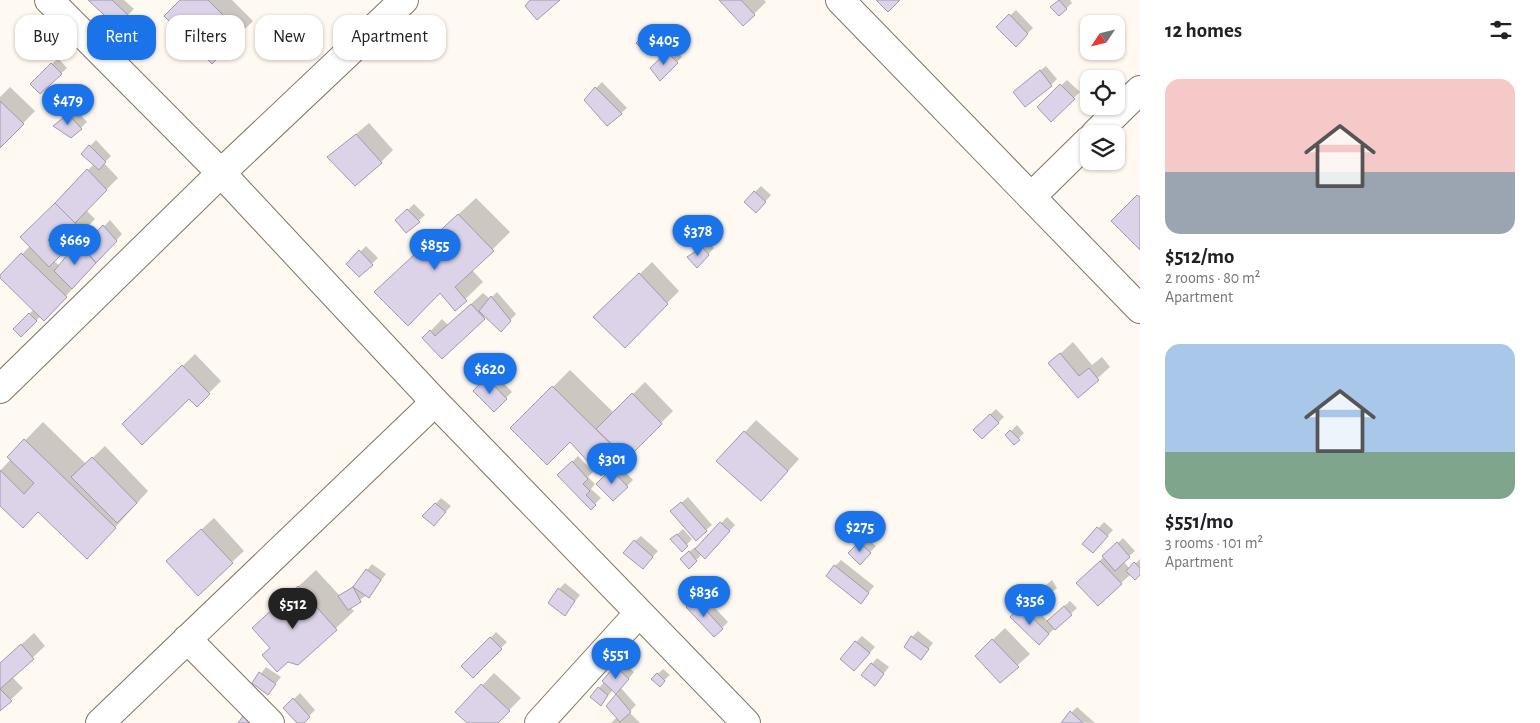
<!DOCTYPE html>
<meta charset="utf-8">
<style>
:root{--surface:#fff;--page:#f2f2f2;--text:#202124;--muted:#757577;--accent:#1a73e8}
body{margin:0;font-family:"Alegreya Sans",sans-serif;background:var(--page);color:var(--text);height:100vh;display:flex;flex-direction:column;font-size:19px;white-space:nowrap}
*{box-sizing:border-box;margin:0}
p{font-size:16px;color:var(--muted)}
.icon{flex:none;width:28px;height:28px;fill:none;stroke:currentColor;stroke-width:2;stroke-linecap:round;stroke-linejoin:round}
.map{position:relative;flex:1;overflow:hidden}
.sheet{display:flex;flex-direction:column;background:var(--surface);width:400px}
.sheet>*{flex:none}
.top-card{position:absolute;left:15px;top:15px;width:475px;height:45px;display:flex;gap:10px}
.needle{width:32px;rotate:235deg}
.fabs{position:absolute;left:1080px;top:15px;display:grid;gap:10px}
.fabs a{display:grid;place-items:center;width:45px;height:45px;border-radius:10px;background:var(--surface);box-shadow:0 1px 4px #0004;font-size:25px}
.price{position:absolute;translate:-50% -42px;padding:0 11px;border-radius:18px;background:var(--accent);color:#fff;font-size:16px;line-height:32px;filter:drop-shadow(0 1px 2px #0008)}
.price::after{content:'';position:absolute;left:50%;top:30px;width:15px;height:11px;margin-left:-8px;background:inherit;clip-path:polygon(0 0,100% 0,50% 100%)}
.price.current{background:#222;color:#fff}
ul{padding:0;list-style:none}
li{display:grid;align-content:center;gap:10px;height:265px;padding:0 25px}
li span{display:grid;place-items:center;height:155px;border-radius:15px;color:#555}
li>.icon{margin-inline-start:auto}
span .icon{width:90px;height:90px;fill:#fffc;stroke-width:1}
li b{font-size:21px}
h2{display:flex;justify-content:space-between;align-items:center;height:60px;padding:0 25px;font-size:21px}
.pill{padding:0 18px;border-radius:15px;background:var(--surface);box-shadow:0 1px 4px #0004;font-size:18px;line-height:45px}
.pill.current{background:var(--accent);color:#fff}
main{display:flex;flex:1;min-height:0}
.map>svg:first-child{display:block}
.shadow{fill:#0003}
.building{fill:#dcd3e8;stroke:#a29aad}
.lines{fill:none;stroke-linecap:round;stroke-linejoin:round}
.minor-casing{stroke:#807463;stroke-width:30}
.minor{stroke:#fff;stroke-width:28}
</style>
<main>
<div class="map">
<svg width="1140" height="723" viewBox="0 0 1140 723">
<rect width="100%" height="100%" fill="#fff9f1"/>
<!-- shadow -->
<path class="shadow" d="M90,0h34l10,9 -17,17z
M182,0h50l21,21 -41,41z
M721,0h43l2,2 -12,12z
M1059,0h11l2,3 -13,12 -7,-8z
M1016,10l17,18 -17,17 -18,-18z
M656,25l11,10 -19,18 -10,-10z
M673,47l9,10 -22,22 -8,-10z
M58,58l9,10 -27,25 -8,-9z
M1046,66l11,13 -6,6 -30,1z
M1067,80l13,12 -29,28 -13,-13z
M602,82l25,26 -6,5 -25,-25z
M10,87l25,24 -35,36v-50z
M75,109l12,13 -16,15 -10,-17z
M369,123l24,27 -12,12 -52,-5z
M96,140l15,16 -7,7 14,15 -32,32 9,9 -41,42 6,5 24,-19 -4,-5 11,-11 4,5 15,-16 12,14 -66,73 -15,9 -20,19 -6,-6 19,-20 -34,-33 30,-30 -8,-9 72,-73 -4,-18z
M761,186l10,9 -15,17 -11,-10z
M476,198l34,34 -38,38 11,12 -28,27 -15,-18 -47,-16z
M414,204l11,11 -19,17 -9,-12z
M708,242l6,6 -17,18 -8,-9z
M366,246l12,12 -19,18 -11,-12z
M652,262l27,29 -54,55 -18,-40z
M497,292l19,22 -10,11 -20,-9 -44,41 -18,-19 18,-19 6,6 35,-32 7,6z
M1073,342l19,23 10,-8 8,10 -32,29 -28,-33z
M195,354l26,27 -24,24 -8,-8 -65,27z
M570,370l44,43 31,-31 28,29 -46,46 -5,-4 -21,21 -31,-34 -58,-12z
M493,372l19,20 -18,18 -20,-19z
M996,409l8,8 -22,21 -2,-14z
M756,420l43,39 -26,29 -28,-56z
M43,422l43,42 19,-18 43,45 -44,49 -65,-29 -39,-7v-33l11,-12 -2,-2z
M1017,425l7,8 -10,10 -7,-8z
M578,456l15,16 -5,5 7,7 -4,5 10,9 -10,10 -32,-33z
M618,464l15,16 -6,6 -30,-2z
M688,497l24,28 -6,5 -28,-24z
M441,498l10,8 -12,13 -15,-3z
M727,517l8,8 -30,32 -3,-3 -6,6 -8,-7 7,-6 2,2z
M214,518l30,33 -12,11 -52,-13z
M1104,522l9,8 -15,16 -14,-2z
M683,529l9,10 -10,11 -10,-11z
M641,536l17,15 -10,11 -13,-21z
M865,537l11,9 -16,17 -10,-10z
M1123,538l12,13 -12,10 7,8 10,-10v15h-9l-10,9h-44z
M841,560l33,26 -13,16 -26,-36z
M372,564l14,10 -12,16 -24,17 4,4 -56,53 -27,-16 -17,-20 62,-58 24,26 17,-13z
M1052,580l5,8 -6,5h-15z
M565,583l15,12 -15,19 -6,-25z
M701,593l27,29 -14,14 -27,-29z
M1027,601l21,20 22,-20 7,7 -38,35 -28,-26z
M1005,628l25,26 -30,27 -24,-25z
M918,631l15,12 -7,9 -14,-15z
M496,632l11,10 -34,34 -10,-10z
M34,633l11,13 -33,31 11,11 -23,22v-46z
M862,636l13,11 -15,17 -4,-22z
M877,658l12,9 -9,11 -8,-14z
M622,662l12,10 -13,16 15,17 -7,7 11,11h-29l6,-6 -10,-11 11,-12 -5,-4 -12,14 -2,-16z
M266,667l15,10 -13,16 -14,-10z
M663,669l7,6 -11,10 -6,-6z
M494,673l27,25 -24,25h-28l-12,-11z
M300,693l15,17 -13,13h-3l-14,-15z
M1077,707l18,16 -33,-1z"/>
<!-- building -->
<path class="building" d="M88,0h24l17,16 -12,11z
M180,0h28l34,34 -30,30 -48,-48z
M530,0h30l-23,20 -12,-14z
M719,0h22l14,15 -12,11z
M876,0h24l-12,12z
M1059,0l8,9 -8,7 -9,-9z
M1009,14l19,20 -12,13 -20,-20z
M649,30l13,12 -14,13 -12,-12z
M667,52l11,11 -18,18 -10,-13z
M51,63l11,11 -22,20 -10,-10z
M1040,70l12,16 -27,21 -12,-15z
M1060,84l15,15 -24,23 -14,-15z
M595,87l27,27 -15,12 -23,-26z
M0,101l24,23 -24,24z
M68,114l14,15 -11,9 -18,-12z
M356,134l26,29 -27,23 -28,-29z
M89,145l17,17 -7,8 -18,-16z
M87,169l20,21 -32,33 -20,-20z
M754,191l12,11 -10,11 -12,-11z
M1137,195l3,2v53l-29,-29z
M55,203l29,29 -10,9 -13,-13 -13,12 14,14 -13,13 -29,-30z
M407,209l13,13 -14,11 -11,-13z
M458,214l36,37 -39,36 12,14 -12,10 -15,-18 -32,33 -34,-34z
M103,225l14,16 -21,22 -14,-16z
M78,242l18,21 -24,26 -18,-18z
M702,247l7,8 -12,13 -10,-11z
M359,250l14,15 -14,12 -13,-13z
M21,253l46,44 -23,24 -44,-43v-3z
M639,273l29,31 -43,44 -32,-31z
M491,296l20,25 -10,11 -22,-21z
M471,304l14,15 -43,40 -20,-21 8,-8 5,6z
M29,313l8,8 -16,16 -8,-8z
M1060,353l19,23 10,-8 10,12 -21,18 -30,-35z
M182,365l28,29 -13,13 -8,-8 -47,46 -20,-21z
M486,377l21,22 -13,13 -21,-21z
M552,386l68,67 -19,23 -31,-34 -23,23 -37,-37z
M632,393l30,31 -35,35 -31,-30z
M990,414l9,9 -17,16 -9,-9z
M1010,430l10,10 -6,5 -9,-10z
M744,431l44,40 -27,30 -45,-40z
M24,439l92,89 -29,31 -49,-47 -15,16 -23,-22v-36l24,24 10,-11 -27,-26z
M92,457l45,46 -20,20 -46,-46z
M572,461l16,18 -5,5 7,7 -4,4 10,10 -5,5 -34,-35z
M611,469l17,18 -15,14 -17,-17z
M681,502l26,29 -11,10 -26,-30z
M435,503l11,9 -12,14 -12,-10z
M720,522l10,9 -25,28 -10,-10z
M1097,527l11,9 -15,17 -11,-9z
M201,529l32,34 -35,33 -32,-35z
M677,534l11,12 -6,6 -12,-13z
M634,540l19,17 -10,12 -20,-16z
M859,542l12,11 -11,12 -12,-12z
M1117,542l13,15 -15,14 -13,-15z
M689,551l8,10 -8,8 -9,-10z
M1100,561l22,23 -24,22 -22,-23z
M1134,562l6,6v7l-5,5 -9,-9z
M834,565l35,28 -8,11 -35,-28z
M366,569l15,11 -12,18 -16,-11z
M1045,585l7,9 -11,8 -7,-9z
M298,586l39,44 -39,35 -10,-3 -11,10 -15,-17 8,-7 -18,-20z
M353,587l8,15 -13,8 -10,-14z
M558,588l17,13 -10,15 -17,-13z
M695,598l28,31 -9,8 -28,-30z
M1020,606l29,28 -10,11 -29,-28z
M1064,606l8,9 -17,15 -8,-9z
M911,636l18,13 -8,11 -17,-13z
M490,637l12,12 -29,29 -12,-12z
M992,639l27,28 -19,16 -25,-27z
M855,641l15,12 -16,18 -14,-12z
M21,644l13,15 -34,30 12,12 -12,10v-48z
M871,663l13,11 -9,12 -14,-11z
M615,666l14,13 -13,15 -14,-13z
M259,672l17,12 -8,11 -16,-12z
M657,673l8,8 -5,6 -9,-8z
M481,684l29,27 -12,12h-31l-12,-11z
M598,687l10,8 -7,11 -11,-9z
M616,694l15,18 -11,10 -14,-16z
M293,698l17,19 -6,6h-7l-14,-15z
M1070,711l13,12h-22z
M243,716l11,7h-16z"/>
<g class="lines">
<!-- minor casing -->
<g class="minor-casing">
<path id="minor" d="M49,0l172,173 214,229 311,321
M840,0l300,309
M1095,134l45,-44
M1031,197l58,-57
M0,389l221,-216 183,-173
M187,639l83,84
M100,723l335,-321
M539,723l100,-110"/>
</g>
<!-- minor -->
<use href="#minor" class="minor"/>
</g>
</svg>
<div class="fabs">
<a><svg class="needle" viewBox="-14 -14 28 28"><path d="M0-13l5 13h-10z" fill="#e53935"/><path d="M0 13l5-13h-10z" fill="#757577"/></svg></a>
<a><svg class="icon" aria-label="locate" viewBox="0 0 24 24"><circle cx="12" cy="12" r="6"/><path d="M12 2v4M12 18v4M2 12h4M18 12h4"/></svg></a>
<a><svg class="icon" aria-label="layers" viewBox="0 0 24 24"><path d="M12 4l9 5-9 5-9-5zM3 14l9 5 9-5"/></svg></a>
</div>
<b class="price" style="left:664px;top:66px">$405</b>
<b class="price" style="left:68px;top:126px">$479</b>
<b class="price" style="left:698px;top:257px">$378</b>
<b class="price" style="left:75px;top:266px">$669</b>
<b class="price" style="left:435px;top:271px">$855</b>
<b class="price" style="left:490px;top:395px">$620</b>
<b class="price" style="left:612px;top:485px">$301</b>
<b class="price" style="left:860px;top:553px">$275</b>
<b class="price" style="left:704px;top:618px">$836</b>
<b class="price" style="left:1030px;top:626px">$356</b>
<b class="price current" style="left:293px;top:630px">$512</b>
<b class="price" style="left:616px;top:680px">$551</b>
<div class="top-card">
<a class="pill">Buy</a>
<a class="pill current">Rent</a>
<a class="pill">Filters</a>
<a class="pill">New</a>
<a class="pill">Apartment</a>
</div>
</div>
<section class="sheet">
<h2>12 homes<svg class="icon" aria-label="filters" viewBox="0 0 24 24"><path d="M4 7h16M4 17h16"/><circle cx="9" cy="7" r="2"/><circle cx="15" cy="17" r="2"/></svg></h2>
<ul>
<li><span style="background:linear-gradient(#f6c9c9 60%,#9aa5b1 0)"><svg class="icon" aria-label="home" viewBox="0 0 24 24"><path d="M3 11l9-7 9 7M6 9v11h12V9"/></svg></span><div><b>$512/mo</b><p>2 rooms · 80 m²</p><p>Apartment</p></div></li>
<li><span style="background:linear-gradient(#a9c7e8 70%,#7fa58c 0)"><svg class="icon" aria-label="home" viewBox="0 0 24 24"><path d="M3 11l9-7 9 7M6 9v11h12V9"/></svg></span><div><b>$551/mo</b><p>3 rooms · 101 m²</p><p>Apartment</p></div></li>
</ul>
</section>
</main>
